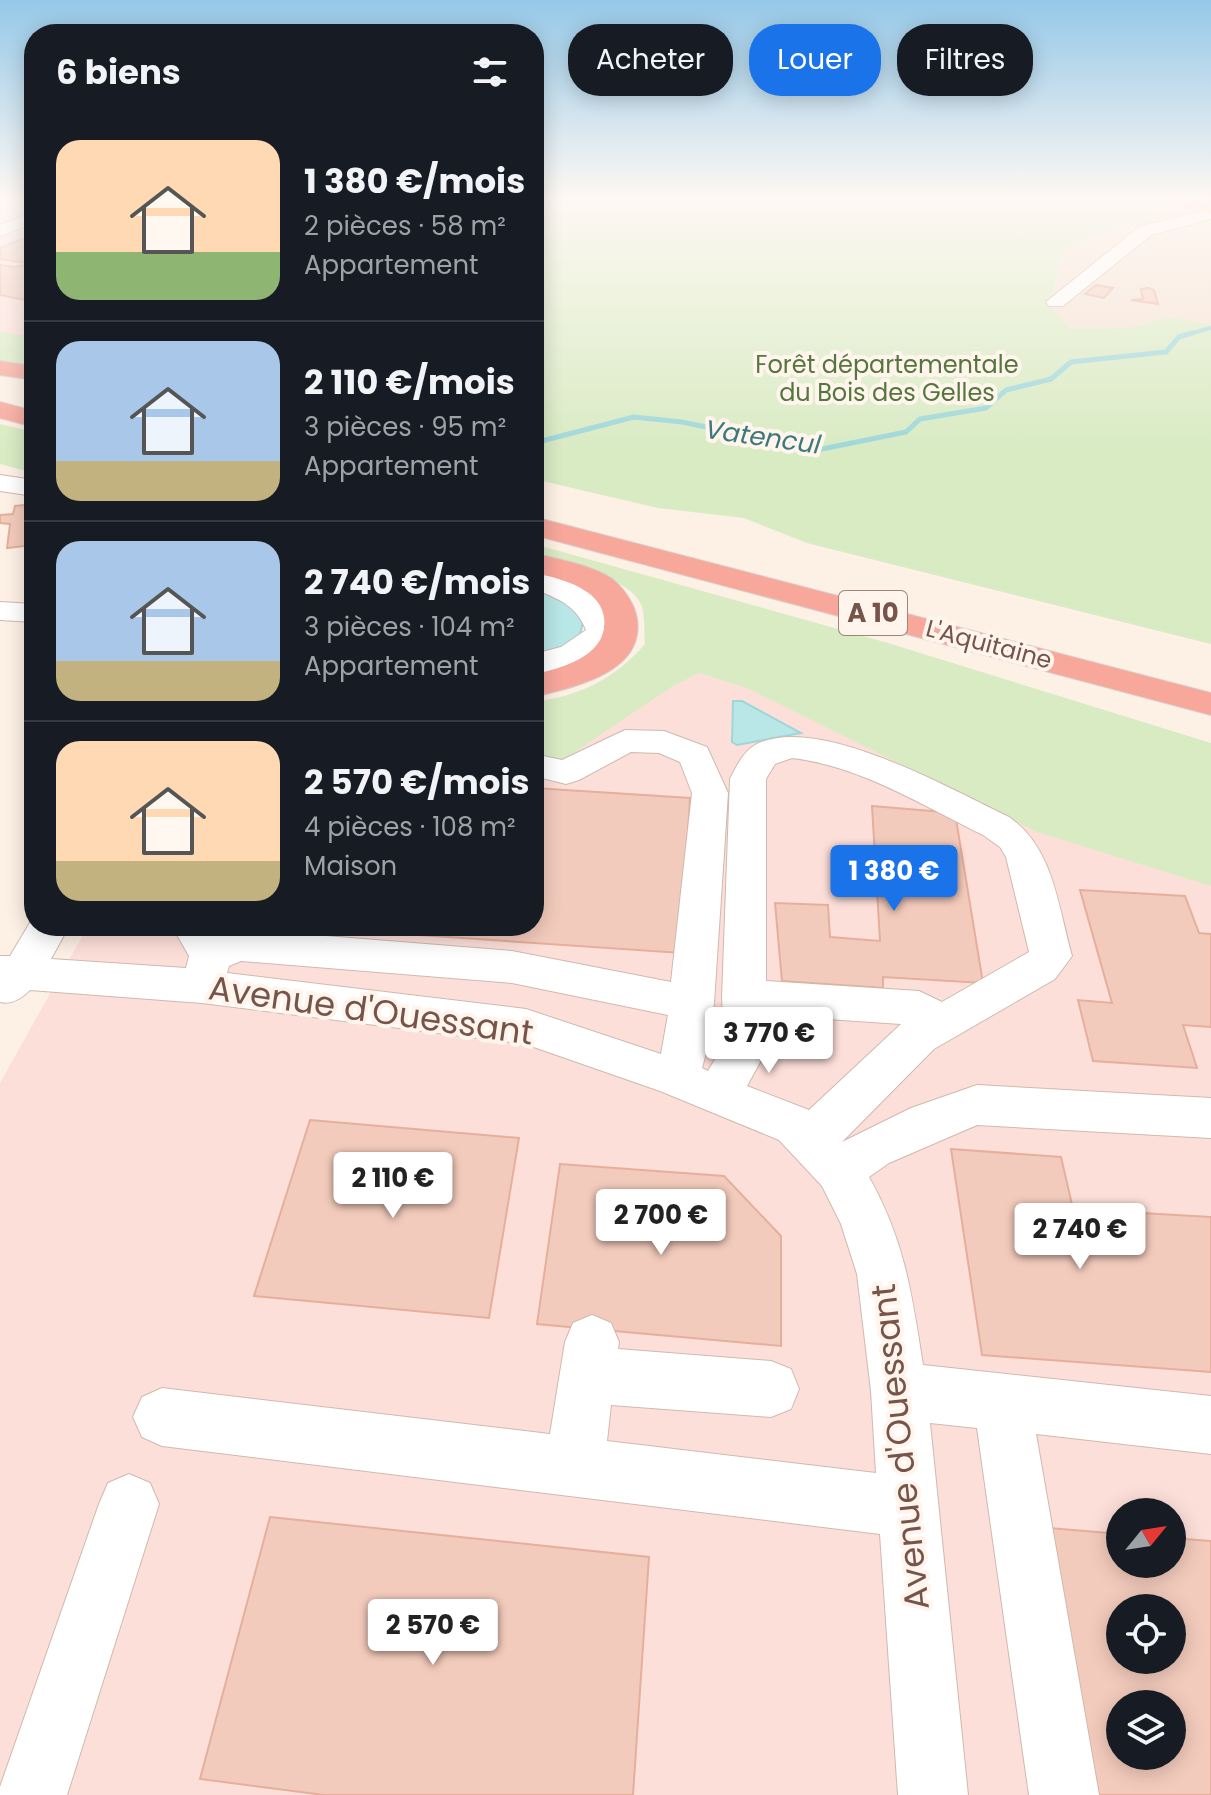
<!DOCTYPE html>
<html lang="fr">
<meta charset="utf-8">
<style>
:root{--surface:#171b24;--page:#242831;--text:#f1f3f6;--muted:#9ea1a6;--line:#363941;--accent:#1a73e8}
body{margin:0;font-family:Poppins,sans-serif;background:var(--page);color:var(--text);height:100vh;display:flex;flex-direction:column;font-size:30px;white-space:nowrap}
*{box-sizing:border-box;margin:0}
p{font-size:26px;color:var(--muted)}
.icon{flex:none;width:44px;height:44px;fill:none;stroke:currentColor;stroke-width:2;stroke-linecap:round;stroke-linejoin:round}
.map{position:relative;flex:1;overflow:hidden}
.panel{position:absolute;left:24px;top:24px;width:520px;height:912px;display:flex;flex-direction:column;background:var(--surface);border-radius:32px;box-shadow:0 4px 20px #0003}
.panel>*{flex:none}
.banner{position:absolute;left:568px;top:24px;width:522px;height:72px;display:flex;gap:16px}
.needle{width:52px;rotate:60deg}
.tools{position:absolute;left:1106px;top:1498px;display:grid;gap:16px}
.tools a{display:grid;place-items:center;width:80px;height:80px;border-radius:50%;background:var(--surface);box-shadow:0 4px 20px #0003;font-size:40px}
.price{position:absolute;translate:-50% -68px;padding:0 18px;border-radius:8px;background:#fff;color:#222;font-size:26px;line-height:52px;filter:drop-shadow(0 2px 4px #0008)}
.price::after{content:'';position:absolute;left:50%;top:48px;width:24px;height:18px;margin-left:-12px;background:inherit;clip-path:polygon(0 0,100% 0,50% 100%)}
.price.selected{background:var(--accent);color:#fff}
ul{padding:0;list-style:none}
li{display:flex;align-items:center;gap:24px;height:200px;padding:0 32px}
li+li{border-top:2px solid var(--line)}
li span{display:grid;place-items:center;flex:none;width:224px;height:160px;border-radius:24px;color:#555}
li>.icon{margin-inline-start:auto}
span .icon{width:96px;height:96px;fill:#fffc;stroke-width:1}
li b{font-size:34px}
h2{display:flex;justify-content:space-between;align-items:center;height:96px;padding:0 32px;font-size:34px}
.tag{padding:0 28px;border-radius:32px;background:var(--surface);box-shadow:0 4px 20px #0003;font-size:28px;line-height:72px}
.tag.selected{background:var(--accent);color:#fff}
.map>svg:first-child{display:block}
.residential{fill:#f4e1d3}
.commercial{fill:#fddfd9;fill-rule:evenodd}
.green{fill:#d8ebc3}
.water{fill:#b9e6e7;stroke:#9fd7d9;stroke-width:2}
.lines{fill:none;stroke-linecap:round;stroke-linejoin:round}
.stream-far1{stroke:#9fd7d9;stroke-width:4}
.stream{stroke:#9fd7d9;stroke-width:5}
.building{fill:#f3cbbc;stroke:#e5af9c;stroke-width:2;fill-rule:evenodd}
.minor-casing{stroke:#d0b9ae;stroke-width:2}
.major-casing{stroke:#d9cfcc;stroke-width:2}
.highway-casing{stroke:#d9cfcc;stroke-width:2}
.minor{fill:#fff;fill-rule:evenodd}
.major{fill:#fccc9d;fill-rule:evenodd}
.highway{fill:#f8a79b;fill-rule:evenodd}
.labels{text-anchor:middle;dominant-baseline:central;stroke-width:8;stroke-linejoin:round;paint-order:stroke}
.far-park-label{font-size:24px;fill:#56763f;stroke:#fff5ec}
.far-street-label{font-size:24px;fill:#76544a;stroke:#fff5ec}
.far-water-label{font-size:26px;font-style:italic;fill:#3c797c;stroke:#fff5ec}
.shield{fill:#fff5ec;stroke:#9f847b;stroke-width:2}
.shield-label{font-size:26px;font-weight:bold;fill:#76544a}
.near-street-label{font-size:34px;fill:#76544a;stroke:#fff5ec}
</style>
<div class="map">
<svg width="1211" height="1795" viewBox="0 0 1211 1795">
<rect width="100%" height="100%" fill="#fdf0e5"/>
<!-- residential -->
<path class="residential" d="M1188,218l23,7v100l-43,-8 -38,11 -60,1 -19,-22 10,-55 36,-19 32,-8 16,3z"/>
<!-- commercial -->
<path class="commercial" d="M0,199h34v139l-34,-6z
M699,673l50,16 462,197v909h-1211v-712l88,-157h446v-167zM1120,1512h52v52h-52zM1120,1608h52v52h-52zM1120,1704h52v52h-52z"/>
<!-- green -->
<path class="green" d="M534,199h677v26l-23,-7 -43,10 -16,-3 -32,8 -36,19 -10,54 19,23 60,-1 38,-11 43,8v319l-404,-101 -63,-25 -86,-10 -124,-29z
M0,331l34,7v29l-34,-6z
M0,424l34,8v41l-34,-9z
M534,544l354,99 323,100v143l-174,-54 -288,-143 -50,-16 -29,15 -113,76 -23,-5v-58c44,-3 83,-24 111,-57 -1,-12 0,-26 -3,-37 -7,-28 -82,-47 -108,-56z"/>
<!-- water -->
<path class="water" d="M534,590l33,9 16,17c-1,35 -20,36 -49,45z
M733,701h9l59,32 -64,12 -5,-3z"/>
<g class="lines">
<!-- stream-far1 -->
<path class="stream-far1" d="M1185,335l26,-7"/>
<!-- stream -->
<path class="stream" d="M1166,352l13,-15 13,-4
M534,443l100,-26 48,5 135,28 89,-18 14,-13 66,-11 20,-18 45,-11 20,-17 94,-10"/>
</g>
<!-- building -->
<path class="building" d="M34,234v61l-9,5 -25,-5v-30l14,2 20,-3 -34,-5v-11z
M1096,285l17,3 -9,10 -19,-4z
M1148,288l6,2 4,14 -27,-4 12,-1 -2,-10z
M34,504v34l-10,8 -17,2 3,-24 -10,-1v-8l13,-1 2,-8z
M534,788l156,10 -9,155 -394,-27h247z
M872,806l83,7 28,170 -100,-6v11l-101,-7 -7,-78 53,2 2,32 50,4z
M1080,890l105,6 14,37 12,1v93l-28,-2 14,43 -104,-7 -15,-61 34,3z
M310,1120l209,18 -30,180 -235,-22z
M951,1149l110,8 12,52 138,8v155l-229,-17z
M560,1164l164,12 57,60v110l-244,-22z
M270,1517l379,40 -16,238h-309l-124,-16z
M1049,1528l71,6v30h52v-26l39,3v254h-114zM1120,1608h52v52h-52zM1120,1704h52v52h-52z"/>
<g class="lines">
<!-- minor casing -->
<g class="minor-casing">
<path id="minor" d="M1211,209v10l-60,16 -88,71h-14l-3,-4 93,-75z
M34,212v11l-34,13v-11z
M0,475l34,5v16l-34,-5z
M534,570l48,17 21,15 15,29c-21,30 -50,36 -84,43v-20l27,-7 25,-17c-10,-25 -27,-31 -52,-41z
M0,602l34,2v18l-34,-2z
M625,730l39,1 43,16 21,46 -14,210 -5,39 -7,26 6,3 16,-27 -2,-47 8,-218c6,-12 13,-27 25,-34 61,-33 197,45 254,72 45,31 49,90 63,139l-17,23 -121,70 -92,93 69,-34 66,-23 234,13v40l-234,-13 -88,38 -20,14c36,64 43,118 54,188l288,31v58l-175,-20 63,361h-70l-52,-367 -47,-5 38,372h-70l-18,-261 -718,-88 -20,-9 -9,-20 9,-20 20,-9 388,46 15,-92 8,-19 19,-8 19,8 8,19 -1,7 153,12 20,8 8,20 -8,20 -20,8 -160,-12 -4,36 269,32 -5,-82 -14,-117 -16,-50 -19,-38 -43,-46 -119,-49 -135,-47 -323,-41 -172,-13c-8,8 -18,15 -30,12v-46h10l24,-40v10h35l-18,33 135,9 3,-12 -17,-30h41l6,10 19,-7 274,22 159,31 21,-189 -12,-31 -21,-9 -28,-1 -52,28 -13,4 -32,-8v-22l28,6zM792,758c68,8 130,47 191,77l17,12 6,10 23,95 -87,50 -23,-11 -153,-10v-202l9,-15zM241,961l271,22 156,32 -7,39 -135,-45 -299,-36 2,-7zM767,1015l134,9 -92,86 -62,-24 22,-40z
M129,1474l21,9 9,21 -92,291h-67v-8l99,-283 9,-21z"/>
</g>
<!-- major casing -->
<g class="major-casing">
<path id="major" d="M1173,199l38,3v12l-36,-11z"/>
</g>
<!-- highway casing -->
<g class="highway-casing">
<path id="highway" d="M0,361l34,5v14l-34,-5z
M0,402l34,9v16l-34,-9z
M534,517l677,176v22l-677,-180z
M534,553c25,7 55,11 77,25 12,9 24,26 26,41 8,54 -64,68 -103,78v-22c29,-8 75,-19 70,-58 -2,-11 -8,-19 -17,-25 -15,-11 -35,-15 -53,-19z"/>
</g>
<!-- minor -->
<use href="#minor" class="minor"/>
<!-- major -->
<use href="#major" class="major"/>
<!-- highway -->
<use href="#highway" class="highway"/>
</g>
<!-- sky -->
<linearGradient id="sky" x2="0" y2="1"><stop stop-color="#95c8e8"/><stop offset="0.44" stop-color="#fef8f3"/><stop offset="1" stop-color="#fef8f3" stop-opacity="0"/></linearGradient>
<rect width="1211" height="451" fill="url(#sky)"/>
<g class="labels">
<!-- far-park labels -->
<g class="far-park-label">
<text x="887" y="364">Forêt départementale<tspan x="887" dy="28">du Bois des Gelles</tspan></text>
</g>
<!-- far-street labels -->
<g class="far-street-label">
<text transform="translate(989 644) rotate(15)">L'Aquitaine</text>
</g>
<!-- far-water labels -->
<g class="far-water-label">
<text transform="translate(763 437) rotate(8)">Vatencul</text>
</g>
<!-- shield labels -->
<rect class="shield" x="839" y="591" width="68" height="44" rx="6"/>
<g class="shield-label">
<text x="873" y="613">A 10</text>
</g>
<!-- near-street labels -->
<g class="near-street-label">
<text transform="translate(371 1010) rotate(8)">Avenue d'Ouessant</text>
<text transform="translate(900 1447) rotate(-96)">Avenue d'Ouessant</text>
</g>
</g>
</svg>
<div class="tools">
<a><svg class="needle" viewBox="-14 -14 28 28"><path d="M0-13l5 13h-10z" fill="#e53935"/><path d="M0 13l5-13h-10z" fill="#9ea1a6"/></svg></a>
<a><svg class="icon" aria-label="locate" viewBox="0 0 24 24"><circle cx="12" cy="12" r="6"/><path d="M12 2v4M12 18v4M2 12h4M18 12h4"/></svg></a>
<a><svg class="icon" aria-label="layers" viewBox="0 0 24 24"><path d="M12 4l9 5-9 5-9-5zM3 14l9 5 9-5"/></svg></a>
</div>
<b class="price selected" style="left:894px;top:913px">1 380 €</b>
<b class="price" style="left:769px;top:1075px">3 770 €</b>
<b class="price" style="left:393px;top:1220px">2 110 €</b>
<b class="price" style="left:661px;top:1257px">2 700 €</b>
<b class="price" style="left:1080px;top:1271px">2 740 €</b>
<b class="price" style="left:433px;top:1667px">2 570 €</b>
<div class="banner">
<a class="tag">Acheter</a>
<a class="tag selected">Louer</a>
<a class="tag">Filtres</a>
</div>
<section class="panel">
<h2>6 biens<svg class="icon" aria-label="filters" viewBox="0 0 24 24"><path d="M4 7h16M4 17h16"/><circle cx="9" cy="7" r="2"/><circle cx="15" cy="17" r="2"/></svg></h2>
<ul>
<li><span style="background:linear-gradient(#ffd9b3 70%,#8fb573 0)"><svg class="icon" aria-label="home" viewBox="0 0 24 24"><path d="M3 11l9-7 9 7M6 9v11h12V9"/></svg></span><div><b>1 380 €/mois</b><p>2 pièces · 58 m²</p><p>Appartement</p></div></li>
<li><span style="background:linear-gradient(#a9c7e8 75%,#c2b280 0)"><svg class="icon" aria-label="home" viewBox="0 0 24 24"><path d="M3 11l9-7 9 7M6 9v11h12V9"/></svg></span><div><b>2 110 €/mois</b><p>3 pièces · 95 m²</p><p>Appartement</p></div></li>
<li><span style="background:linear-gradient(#a9c7e8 75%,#c2b280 0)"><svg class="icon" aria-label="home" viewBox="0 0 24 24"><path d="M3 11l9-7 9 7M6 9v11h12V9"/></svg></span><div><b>2 740 €/mois</b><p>3 pièces · 104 m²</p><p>Appartement</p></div></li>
<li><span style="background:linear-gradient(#ffd9b3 75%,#c2b280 0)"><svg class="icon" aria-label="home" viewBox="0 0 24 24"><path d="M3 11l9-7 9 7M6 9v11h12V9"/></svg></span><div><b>2 570 €/mois</b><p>4 pièces · 108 m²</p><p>Maison</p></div></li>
</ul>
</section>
</div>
